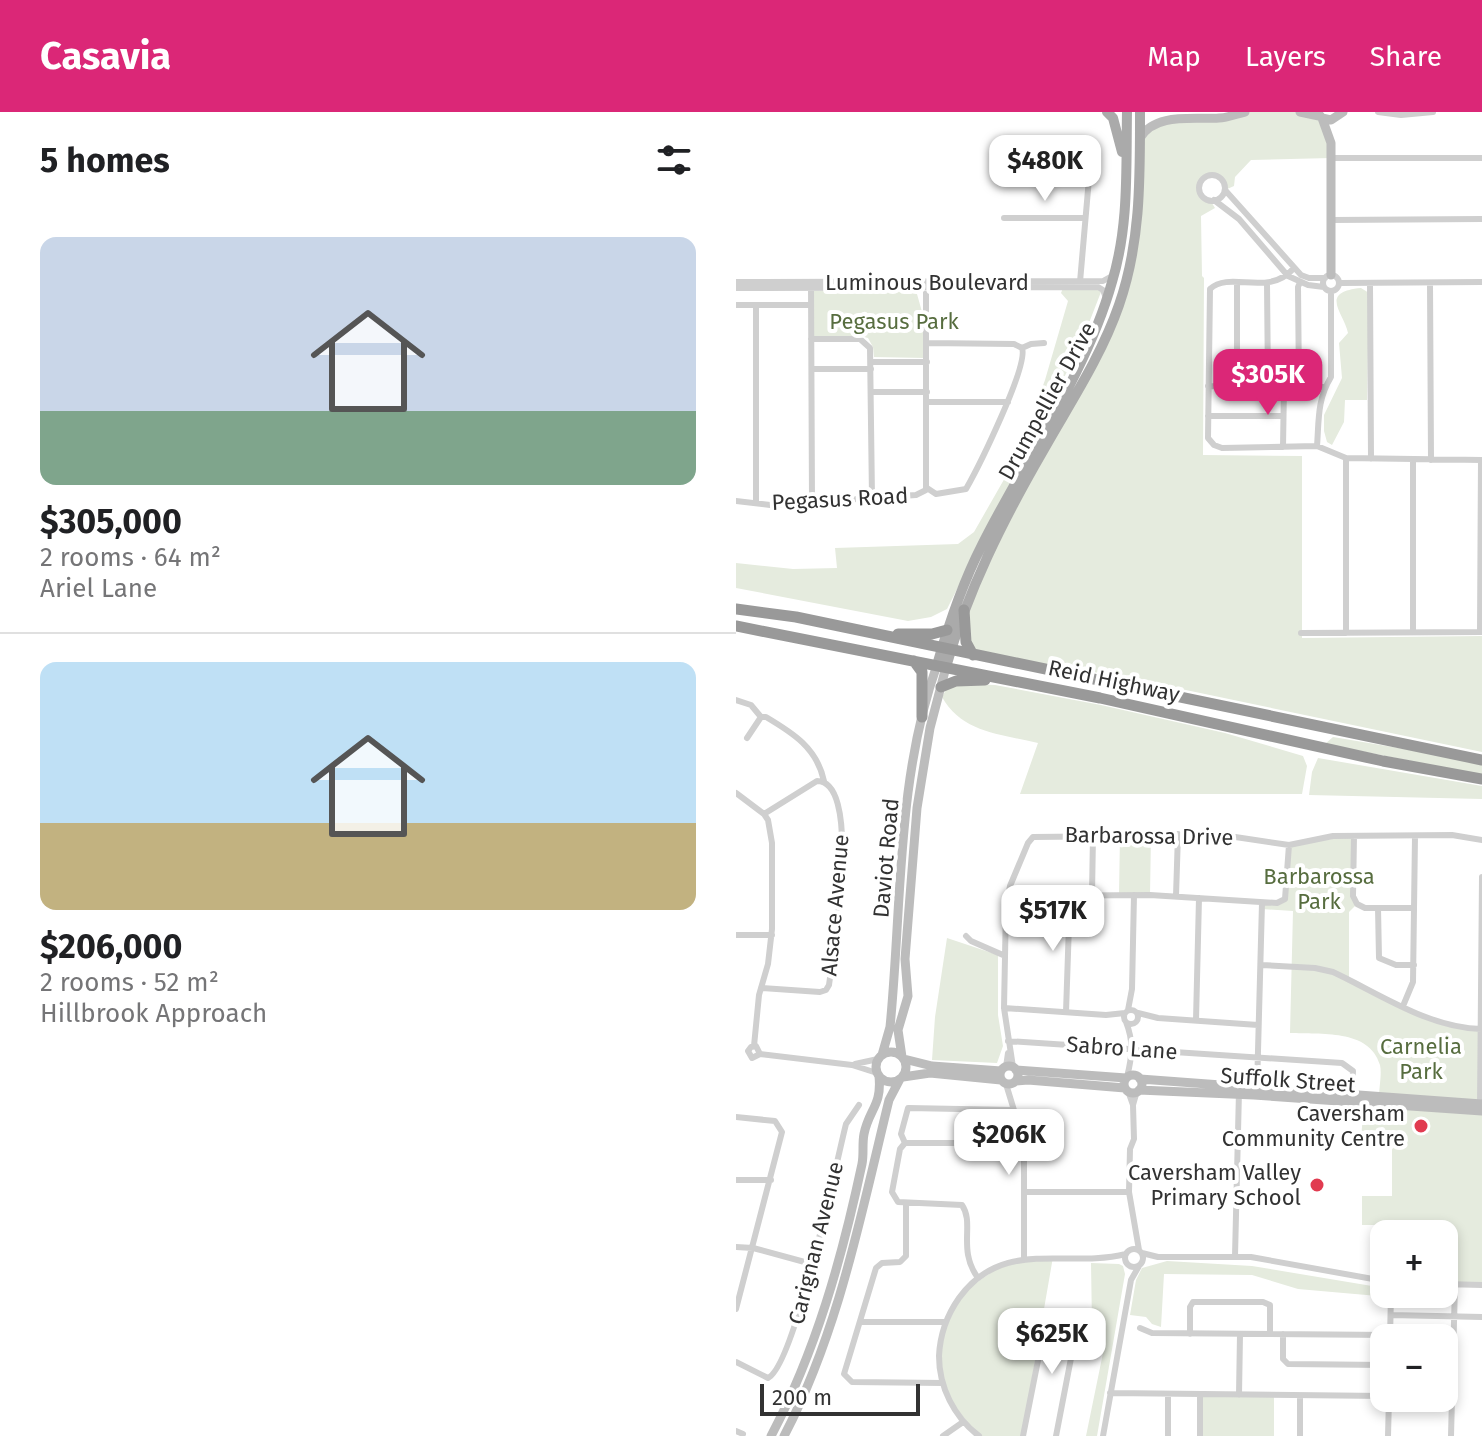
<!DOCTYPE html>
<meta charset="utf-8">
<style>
:root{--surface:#fff;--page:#f2f2f2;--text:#202124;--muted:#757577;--line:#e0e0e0;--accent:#db2777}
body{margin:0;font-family:"Fira Sans",sans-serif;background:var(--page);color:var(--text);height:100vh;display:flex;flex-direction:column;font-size:30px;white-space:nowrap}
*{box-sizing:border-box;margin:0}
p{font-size:26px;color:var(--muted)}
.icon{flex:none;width:44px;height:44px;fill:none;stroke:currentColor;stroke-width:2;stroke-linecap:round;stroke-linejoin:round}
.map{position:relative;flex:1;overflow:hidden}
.details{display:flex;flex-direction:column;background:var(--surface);width:736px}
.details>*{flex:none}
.tools{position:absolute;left:634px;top:1108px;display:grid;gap:16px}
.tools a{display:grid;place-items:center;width:88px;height:88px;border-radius:16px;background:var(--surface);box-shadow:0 4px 12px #0003;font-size:40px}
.scale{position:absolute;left:24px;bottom:20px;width:160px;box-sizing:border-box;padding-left:8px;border:4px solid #323232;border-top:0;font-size:22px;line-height:28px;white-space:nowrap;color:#323232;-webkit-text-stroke:6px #fff;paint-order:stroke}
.price{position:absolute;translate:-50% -68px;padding:0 18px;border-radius:16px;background:#fff;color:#222;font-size:26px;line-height:52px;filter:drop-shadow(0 2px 4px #0008)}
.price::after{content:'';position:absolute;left:50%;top:48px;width:24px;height:18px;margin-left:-12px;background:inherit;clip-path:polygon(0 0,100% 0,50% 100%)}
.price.active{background:var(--accent);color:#fff}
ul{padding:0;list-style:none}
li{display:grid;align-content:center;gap:16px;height:424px;padding:0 40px}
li+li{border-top:2px solid var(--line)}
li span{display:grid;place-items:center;height:248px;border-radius:16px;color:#555}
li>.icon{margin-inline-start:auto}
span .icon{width:144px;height:144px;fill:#fffc;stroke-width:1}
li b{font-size:34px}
h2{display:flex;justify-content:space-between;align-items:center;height:96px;padding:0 40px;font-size:34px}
header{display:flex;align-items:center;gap:48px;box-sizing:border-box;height:112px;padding:0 40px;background:var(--accent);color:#fff}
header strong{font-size:38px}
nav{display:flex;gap:44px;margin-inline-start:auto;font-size:28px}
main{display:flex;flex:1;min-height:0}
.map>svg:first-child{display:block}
.green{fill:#e5ebde}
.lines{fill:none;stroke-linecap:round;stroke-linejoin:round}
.street{stroke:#cfcfcf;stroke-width:6}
.secondary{stroke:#bcbcbc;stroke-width:9}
.primary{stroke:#aaa;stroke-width:10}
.highway{stroke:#999;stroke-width:11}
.poi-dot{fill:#e13b50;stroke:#fff;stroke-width:3}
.labels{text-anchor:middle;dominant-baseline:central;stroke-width:8;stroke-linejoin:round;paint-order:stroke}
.street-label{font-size:22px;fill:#323232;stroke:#fff}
.park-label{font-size:22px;fill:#576d3f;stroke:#fff}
.poi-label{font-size:22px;fill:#323232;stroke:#fff;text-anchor:end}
</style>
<header>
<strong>Casavia</strong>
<nav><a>Map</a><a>Layers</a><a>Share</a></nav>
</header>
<main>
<section class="details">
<h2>5 homes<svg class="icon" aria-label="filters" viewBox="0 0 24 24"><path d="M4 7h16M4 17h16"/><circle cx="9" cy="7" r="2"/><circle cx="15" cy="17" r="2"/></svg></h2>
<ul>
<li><span style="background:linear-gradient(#c9d6e8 70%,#7fa58c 0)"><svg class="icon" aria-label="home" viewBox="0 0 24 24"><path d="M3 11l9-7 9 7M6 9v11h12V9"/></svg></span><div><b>$305,000</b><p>2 rooms · 64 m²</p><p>Ariel Lane</p></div></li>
<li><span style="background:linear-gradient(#bfe0f5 65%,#c2b280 0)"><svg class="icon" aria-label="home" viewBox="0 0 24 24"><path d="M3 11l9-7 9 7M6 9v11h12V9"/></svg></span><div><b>$206,000</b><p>2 rooms · 52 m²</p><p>Hillbrook Approach</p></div></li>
</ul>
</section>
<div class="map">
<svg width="746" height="1324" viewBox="0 0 746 1324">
<rect width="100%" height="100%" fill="#fff"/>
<!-- green -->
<path class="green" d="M509,0h53l27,7 6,39 -80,2 -16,17 -1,9 -9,4 -2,-8 -9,-7 -8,1 -8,7 1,10 11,7 5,8 -14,8 1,60 2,2 -1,177 99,1v182l180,-2v116l-368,-77 -141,-20 -8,-24 11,-51 108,-200 42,-98 14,-144 13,-12z
M327,176h34l4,4 -21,54 -133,263 -16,8 -23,4 -172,-33v-25l57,6 44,-1 -2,-20 123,-4 16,-12 44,-77 27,-75 23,-79 -7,-8z
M625,176l8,5 -2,107h-22l-1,22 -12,23 -5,-3 -3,-11v-16l18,-37 -3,-35 9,-10c-4,-20 -30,-41 13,-45z
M166,178l15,4 7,25 1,39 -51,-1 -1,-10 -5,-9 -7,-2h-47l-1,-45z
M228,572l31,1 106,20 124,28 78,23 4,10 -5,28h-282l18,-51c-37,-9 -76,-10 -96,-46l5,-9z
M597,625l149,25v13l-157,-31z
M582,646l164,28v13l-173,-4 3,-23z
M384,723h31l-1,60h-31z
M618,724l-1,60 4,8 -8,8v67l90,44 42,6 -1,75 -101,-7c0,-9 3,-23 1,-32 -11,-37 -60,-30 -90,-32l3,-122 -31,-2v-6l21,-2 6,-56z
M211,826l51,17v60l5,31 -6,17 -65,-3 3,-43z
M628,991l118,8v174l-38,-1v-50h-53v-9h-29v-29h30v-55l-31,-2z
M317,1145l-31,179h-43l-30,-36 -9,-28 2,-37 21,-43 39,-27z
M431,1149l85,5 132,22v6h5v3l-91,-8 -46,-14 -88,-1 -3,53 -9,-3 -6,-7 -16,-2 6,-35 6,-12z
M355,1151l28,1 4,2 2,8 -28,162h-11l17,-83 -4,-29h-7z
M464,1283h74v41h-74z"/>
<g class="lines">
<!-- street -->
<path class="street" d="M642,0l23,3 32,-3
M269,46h78l7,9 -10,115
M595,46h151
M463 76a13 13 0 1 1 26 0a13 13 0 1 1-26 0Z
M489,78l76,85 8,3h16
M478,88l25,19 49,57 20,9 16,2
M268,106h81
M595,108l151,-1
M558,156c-26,30 -63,2 -84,21l-2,149 6,7 8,3 95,-2 29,12 136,2
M587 171a8 8 0 1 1 16 0a8 8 0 1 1-16 0Z
M0,170l367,-1 9,-5
M501,171v104
M531,171l1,104
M604,171l142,-1
M694,171l1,177
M634,172l1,175
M75,174l1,216
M0,176l362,-1 5,3 3,8
M0,193h75
M20,193v198
M75,227h49l10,9 2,150
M286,236l9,-4 13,-1
M135,250h56
M76,257h59
M472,274l117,1
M563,275l-1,-100 2,-5
M135,280h56
M191,290h81
M472,304h75
M581,334c2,-26 0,-46 14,-69v-85
M547,335l1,-60
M677,348v172
M191,376l9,6 30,-5c12,-21 63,-124 56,-141l-8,-4 -87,-1
M0,389l34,4 146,-10 10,-5v-208
M744,520l1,-172
M565,521l181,-1
M610,521v-175
M0,588l15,5 10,12h5c27,16 51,31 58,64
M11,626l14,-21
M0,681l28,21 4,6 4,23v86l-4,35 -9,31 -5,51
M618,724l-1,60 4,8 8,4h49
M356,783l1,-60
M271,784l143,-1 127,8 8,-4 4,-54
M440,784l2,-62
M642,796l1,50 17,7h18
M0,823h36
M230,824l5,5 32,14
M525,853l54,3 18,4c47,22 96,56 148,57
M25,876l59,4 6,-2 3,-5c4,-31 34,-204 -12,-204l-53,33
M667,894l10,-24 2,-146
M268,896l102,7 19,-2
M388 905a7 7 0 1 1 14 0a7 7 0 1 1-14 0Z
M392,898l4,-21 2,-94
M330,900l4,-117
M402,901l20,5 100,7
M460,908l3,-122
M390,910c8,20 6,35 1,55
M272,929l334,22 11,8 -1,24
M24,942l-4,-8 -5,1 -3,4 4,7 8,-4 92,11 25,8
M119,952l23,-5
M270,955l2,-14
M277,955l-9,-59 2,-102 4,-20 18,-43 5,-6 189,-2 67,10 44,-9 119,-1 30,5
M270,972l18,59v115
M521,976l5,-185
M392,979l5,14
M401,979l-4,14 1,34 -4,10 -1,43 10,58
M744,995l2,-230
M0,1005l39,4 7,11 -46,177
M169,1031l-4,-9 7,-26 105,2
M0,1068h35
M288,1080h105
M170,1091v53l-6,6 -18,1 -6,5 -32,106 8,8 91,1
M0,1135l17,1 59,16
M389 1146a9 9 0 1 1 18 0a9 9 0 1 1-18 0Z
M406,1141l16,4h93l133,24
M499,1144l4,-165
M242,1166c-21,-29 -3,-54 -16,-73l-64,-3 -6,-10 8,-43 5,-6h119
M708,1172l38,1
M655,1203l91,2
M124,1210h86
M404,1216l12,5 238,2
M454,1222v-27l3,-5h70l7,3v29
M547,1222v25l5,5 96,1
M654,1226l1,-44
M0,1250l32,16c27,-13 68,-215 78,-254l13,-19
M374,1281l274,3
M503,1283l1,-61
M0,1319l7,3
M207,1324l20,-14
M243,1324c-25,-19 -40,-49 -40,-80 1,-21 8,-41 20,-58 44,-61 107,-29 167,-44
M287,1324l22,-111 10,-3 36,1
M320,1324l22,-114
M367,1324l28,-156 8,-14
M432,1324v-41
M464,1324v-41
M564,1324v-40
M652,1324l1,-38
M715,1324l4,-151"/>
<!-- secondary -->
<path class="secondary" d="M564,0l19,4
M581,0l5,6 9,2 12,-8
M586,6l9,25v132
M404,26c15,-26 54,-18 79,-20 9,0 17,-4 26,-6
M140 955a15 15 0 1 1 30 0a15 15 0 1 1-30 0Z
M146,943l8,-28c12,-120 6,-247 47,-362
M166,945l-4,-27 10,-34 -3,-37 12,-151 13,-80 16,-61
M168,947l28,7 69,5
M264 963a9 9 0 1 1 18 0a9 9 0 1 1-18 0Z
M280,958l110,8
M388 972a9 9 0 1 1 18 0a9 9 0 1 1-18 0Z
M167,965l27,-4 71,7
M404,967l342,25
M280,969l12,-1 97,8
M403,978l115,5 228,16
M35,1324c45,-85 71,-178 91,-272 2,-10 0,-20 2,-30 5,-25 18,-28 15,-58
M48,1324c55,-105 77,-222 105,-336l11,-21"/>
<!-- primary -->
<path class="primary" d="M371,0l6,6 9,34
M201,553c12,-42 25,-81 45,-120 42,-84 105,-173 130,-263 17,-56 14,-112 15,-170
M210,555c22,-77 57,-147 97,-216 27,-48 58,-94 76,-146 22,-63 21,-127 21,-193"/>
<!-- highway -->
<path class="highway" d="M0,497l60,8 686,143
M228,498l2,32 7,13
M0,514l364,72 283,63 99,18
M162,522h34l15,-4
M178,549l8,11v45
M205,575l15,-6 29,-1"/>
</g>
<!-- markers -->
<g class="poi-dot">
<circle cx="685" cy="1014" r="8"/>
<circle cx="581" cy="1073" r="8"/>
</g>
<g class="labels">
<!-- street labels -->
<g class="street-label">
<text x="191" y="170">Luminous Boulevard</text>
<text transform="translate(311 289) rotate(-61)">Drumpellier Drive</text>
<text transform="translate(104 387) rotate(-3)">Pegasus Road</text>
<text transform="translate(378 569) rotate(12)">Reid Highway</text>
<text transform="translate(413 724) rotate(1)">Barbarossa Drive</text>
<text transform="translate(150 746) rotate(-85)">Daviot Road</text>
<text transform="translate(99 793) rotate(-85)">Alsace Avenue</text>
<text transform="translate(386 936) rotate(4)">Sabro Lane</text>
<text transform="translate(552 968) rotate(4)">Suffolk Street</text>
<text transform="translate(80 1131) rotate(-76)">Carignan Avenue</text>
</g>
<!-- park labels -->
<g class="park-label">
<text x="158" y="209">Pegasus Park</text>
<text x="583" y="764">Barbarossa<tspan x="583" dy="25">Park</tspan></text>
<text x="685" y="934">Carnelia<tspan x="685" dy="25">Park</tspan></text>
</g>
<!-- poi labels -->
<g class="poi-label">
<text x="669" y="1001">Caversham<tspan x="669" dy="25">Community Centre</tspan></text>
<text x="565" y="1060">Caversham Valley<tspan x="565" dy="25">Primary School</tspan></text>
</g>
</g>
</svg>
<div class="tools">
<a>+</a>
<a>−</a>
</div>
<div class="scale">200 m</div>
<b class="price" style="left:309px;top:91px">$480K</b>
<b class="price active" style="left:532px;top:305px">$305K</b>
<b class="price" style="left:317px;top:841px">$517K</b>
<b class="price" style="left:273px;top:1065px">$206K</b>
<b class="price" style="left:316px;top:1264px">$625K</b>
</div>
</main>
